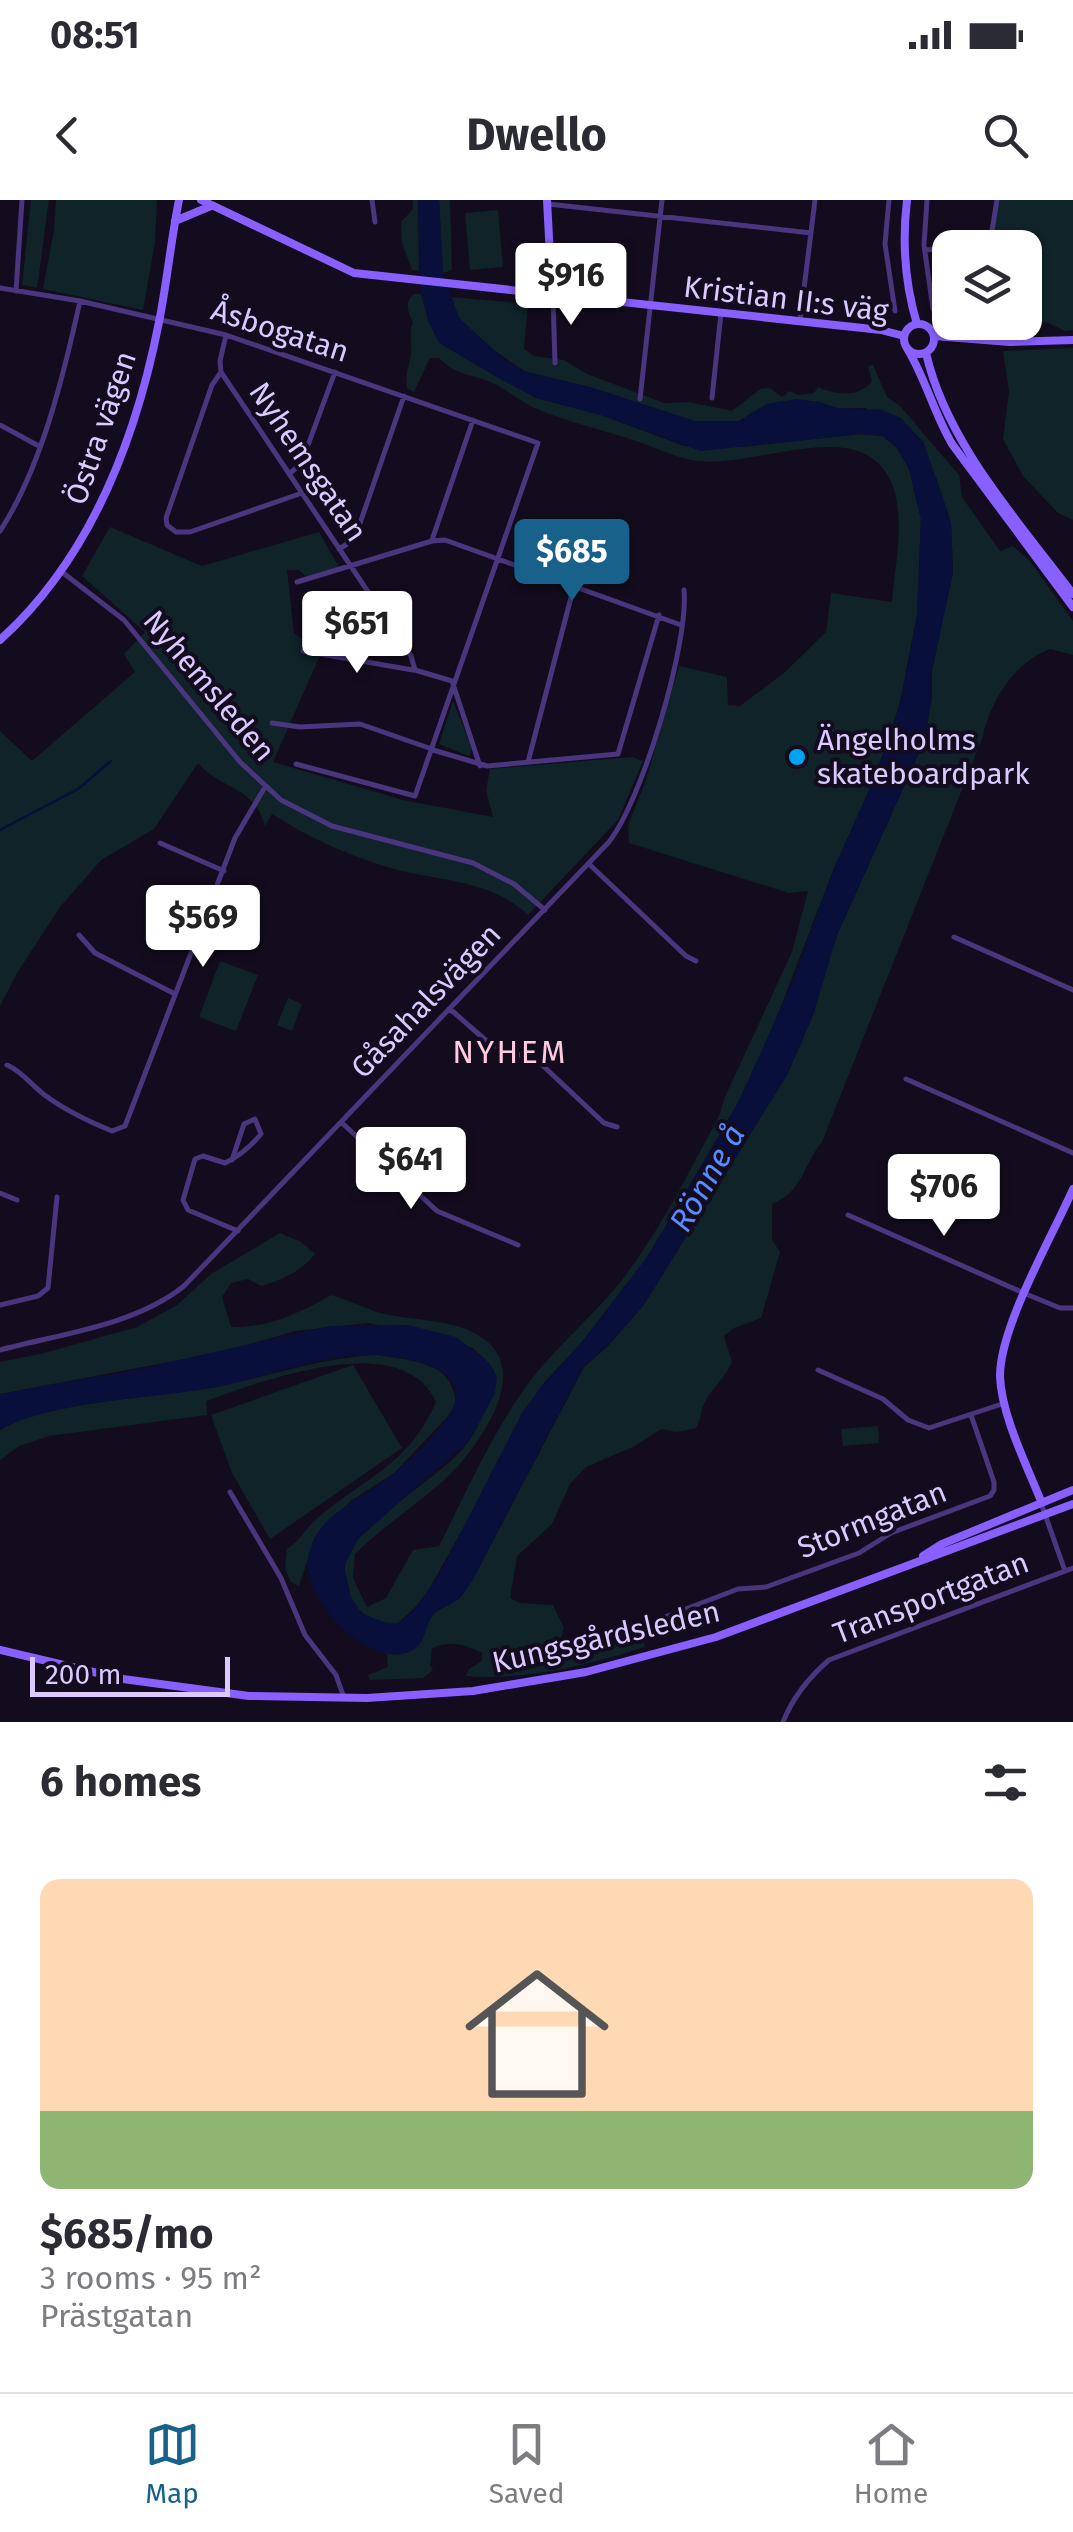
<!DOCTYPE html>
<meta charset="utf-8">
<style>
:root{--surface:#fff;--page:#f2f2f3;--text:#2b2b33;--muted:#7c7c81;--line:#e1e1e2;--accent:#18618a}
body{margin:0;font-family:"Fira Sans",sans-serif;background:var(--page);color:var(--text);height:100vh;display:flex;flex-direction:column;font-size:38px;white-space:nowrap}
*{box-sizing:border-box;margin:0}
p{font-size:32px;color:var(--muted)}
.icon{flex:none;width:55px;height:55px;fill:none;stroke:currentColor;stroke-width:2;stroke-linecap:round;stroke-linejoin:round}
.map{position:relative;height:1522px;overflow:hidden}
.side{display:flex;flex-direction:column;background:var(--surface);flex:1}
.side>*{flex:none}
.buttons{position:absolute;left:932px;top:30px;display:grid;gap:20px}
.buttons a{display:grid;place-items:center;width:110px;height:110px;border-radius:20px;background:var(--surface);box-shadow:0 2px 8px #0004;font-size:50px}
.scale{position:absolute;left:30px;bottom:25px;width:200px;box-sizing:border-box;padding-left:10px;border:5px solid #dbc9ff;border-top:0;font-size:28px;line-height:35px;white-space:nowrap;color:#dbc9ff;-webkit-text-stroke:8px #130c1e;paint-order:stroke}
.price{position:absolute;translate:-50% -85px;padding:0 22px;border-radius:10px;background:#fff;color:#222;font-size:32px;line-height:65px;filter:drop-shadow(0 2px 5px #0008)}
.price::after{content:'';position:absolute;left:50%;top:60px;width:30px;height:22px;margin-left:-15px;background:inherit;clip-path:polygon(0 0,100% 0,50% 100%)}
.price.on{background:var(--accent);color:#fff}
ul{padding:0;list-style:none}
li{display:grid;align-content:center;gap:20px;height:530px;padding:0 40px}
li span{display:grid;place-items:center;height:310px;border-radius:20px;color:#555}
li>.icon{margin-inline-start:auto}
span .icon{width:180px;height:180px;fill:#fffc;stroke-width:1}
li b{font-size:42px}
h2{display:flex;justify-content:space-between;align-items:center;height:120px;padding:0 40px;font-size:42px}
.status{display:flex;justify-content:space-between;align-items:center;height:70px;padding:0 50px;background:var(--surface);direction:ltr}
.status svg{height:28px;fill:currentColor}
header{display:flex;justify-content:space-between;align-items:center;height:130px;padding:0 40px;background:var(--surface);font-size:45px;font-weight:700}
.menu{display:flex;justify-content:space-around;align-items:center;height:140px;border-top:2px solid var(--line);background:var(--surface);font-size:28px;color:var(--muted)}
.menu a{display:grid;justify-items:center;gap:5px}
.menu .on{color:var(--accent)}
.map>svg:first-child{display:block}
.green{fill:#0f2328}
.water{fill:#080f3a}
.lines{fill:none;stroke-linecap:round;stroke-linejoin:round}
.stream{stroke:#080f3a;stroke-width:2.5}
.street{stroke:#49367e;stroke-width:5}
.secondary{stroke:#8860ff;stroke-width:8}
.poi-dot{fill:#00a4f4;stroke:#130c1e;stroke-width:4}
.labels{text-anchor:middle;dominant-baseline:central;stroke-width:8;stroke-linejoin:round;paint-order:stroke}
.street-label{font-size:30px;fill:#dbc9ff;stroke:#130c1e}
.poi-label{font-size:30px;fill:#dbc9ff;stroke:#130c1e;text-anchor:start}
.neighbourhood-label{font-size:32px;letter-spacing:2.5px;fill:#ffcbe0;stroke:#130c1e}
.water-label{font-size:32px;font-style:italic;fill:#578bff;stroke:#130c1e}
</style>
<div class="status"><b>08:51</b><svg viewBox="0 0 49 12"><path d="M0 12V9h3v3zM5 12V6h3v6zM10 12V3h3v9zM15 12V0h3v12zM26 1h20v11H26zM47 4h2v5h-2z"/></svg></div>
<header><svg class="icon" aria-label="back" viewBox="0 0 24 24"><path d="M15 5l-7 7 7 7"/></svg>Dwello<svg class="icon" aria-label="search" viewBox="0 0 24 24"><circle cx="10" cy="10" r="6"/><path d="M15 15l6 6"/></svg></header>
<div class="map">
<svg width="1073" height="1522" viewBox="0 0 1073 1522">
<rect width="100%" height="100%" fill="#130c1e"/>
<!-- green -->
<path class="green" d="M31,0h18l-12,88 -15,-3z
M56,0h101l-2,42 -12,68 -100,-21 11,-59z
M413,0h5l1,71 -7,-1 -10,-27 -1,-21 12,-13z
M439,0h11v4l2,66 -9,3z
M1000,0h73v130l-8,1 -19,-9 -39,4 -1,-3 19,-1v-74l-34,-1z
M498,10l5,57 -33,3 -5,-57z
M414,94h7l8,29 107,75 65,17 83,31 58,1 119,-13 22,2 14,12 12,21 12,50 -4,96 -18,92 -27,77 -38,84 -68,177 -28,58 -90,153 -66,86 -38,41 -121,217 -25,23c-19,0 -35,-4 -45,-22 -6,-12 -11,-32 -6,-44 17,-44 94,-76 122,-116 12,-17 19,-43 28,-63l-7,-14 -17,-16 -104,-25 -74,8 -68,20 -227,43v-32l44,-9 93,-26 40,-22 34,-31 69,-41 21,9 14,12c-13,17 -33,26 -54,32l-13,-7 -17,4 -9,14 9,30c37,1 69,-14 100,-32 15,4 29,11 43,16 36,12 87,5 116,33 38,38 -17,110 -47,137 -29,26 -61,46 -88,73l-2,24 14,29 19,-9 27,-48 26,-4c26,-51 50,-106 83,-154 31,-44 74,-77 106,-120 36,-49 63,-104 92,-158l4,-15 68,-147 16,-61 -19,2 -160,-50 -1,-18 17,-42 34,-117 48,11 1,28 12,1 44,-33 42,-41 5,-39 61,9c3,-41 20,-108 -15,-140 -41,-38 -135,9 -186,-2 -19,-4 -39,-14 -58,-20 -31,-10 -64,-18 -94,-30 -19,-8 -35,-24 -54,-30 -19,-7 -31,-6 -46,-22h-9l-16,34 -7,-4c-3,-16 5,-27 4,-41 0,-11 -2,-14 2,-25 -5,-10 -9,-20 1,-28z
M451,97l77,7 -4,45 10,7 30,4 23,14 77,29 25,-1 43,9 28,-22 10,-1 12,9 7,-6 10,4 15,-2 4,-6c20,8 38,11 54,-5l-4,-16 5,-1 14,32 13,9 59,69 3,22 38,54 13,-5 17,15 43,60v34l-23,-6c-37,14 -60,53 -68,90l-160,403c-20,24 -18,49 -50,62v36l8,12 -19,66 -27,10 -10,8 8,26c-8,18 -23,29 -28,42 -4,9 -3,16 -8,24l-19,4 -16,-3 -26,17 -49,21 -16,17 -18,40 -35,32 -7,42 10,5 33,2 11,23 -6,20 28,3 56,-17 3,13c-56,18 -120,34 -179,29l3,-7 13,-8v-8c-19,-9 -30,-13 -50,-5l-2,17 3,5 -10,8 -53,2 -2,-5 20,-8 -1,-14h20l27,-40 25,-14 13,-18 112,-214 23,-20 36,-41 144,-231 26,-60 24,-80 87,-193 8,-45v-27l21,-98 -2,-49 -15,-46 -70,-69h-29l-18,-6 -52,2 -28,17h-45l-101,-33 -69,-17 -42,-29 -23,-24z
M1073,148v172l-15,-7 -35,-37 -20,-37 6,-48 -6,-40z
M110,327l92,39 117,-34 20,35 -30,12 -10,-9h-12l7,63 27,20 -48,109 130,38 90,17 -7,-27 4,-21 142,-12 11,4 -25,59 -90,95c-39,-38 -95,-33 -144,-49 -41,-13 -76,-29 -112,-52l-7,12c-11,-41 -43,-35 -67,-63l-44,66 -53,31 -41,47 -43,66 -17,33v-275l32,30 103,-89 -11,-18 21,-22 -63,-56z
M453,501l19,47 -3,8 -30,-12z
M220,761l38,14 -22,56 -37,-14z
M288,798l14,6 -10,27 -15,-6z
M377,1155c38,6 79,7 79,53l-63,66 -41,26 -36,35 -17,51 -8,-4 -6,-13 2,-20c14,-9 20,-23 33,-33 49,-41 88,-51 116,-114 -33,-75 -174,-21 -230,-1l1,14 -158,21 -30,10 -19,14v-30c52,-30 156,-31 219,-44 53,-10 104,-29 158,-31z
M353,1165l49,83 -132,91 -38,-66 -21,-58z
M878,1226l1,17 -36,3 -2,-17z"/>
<!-- water -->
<path class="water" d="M418,0h21l4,73 16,45 47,43 18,10 69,17 101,33h45l28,-17 29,-5 23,3 18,6 45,2 19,8 23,25 27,80 2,49 -21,98v27l-8,45 -87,193 -24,80 -26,60 -144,231 -36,41 -24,20 -111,214c-4,5 -8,14 -14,18 -7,7 -20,8 -25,16 -10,13 -6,30 -24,37 -41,16 -104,-51 -101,-90 3,-48 56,-62 86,-89 19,-16 66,-57 62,-82 -5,-28 -55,-34 -78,-36 -51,-3 -106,20 -156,31 -64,13 -168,13 -222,44v-36l135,-24 195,-44 78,-1 48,12 34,27 7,14 -2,15 -26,48 -111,98 -14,27 7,31 10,16 25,10h12l12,-8 29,-40 83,-162 22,-30 38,-41 66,-86 90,-153 54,-120 42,-115 38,-84 27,-77 11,-52 7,-40 4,-96 -12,-50 -12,-21 -14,-12 -22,-2 -160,17 -100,-36 -65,-17 -36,-19 -61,-36 -10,-20 -8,-29z"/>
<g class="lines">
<!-- stream -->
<path class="stream" d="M0,630l78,-41 33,-28"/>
<!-- street -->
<path class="street" d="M372,0l3,22
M889,0l-4,44 10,67
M927,0l-3,45 9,64
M548,4l263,29
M951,48l39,-5 7,-43
M925,50l25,-2
M0,88l80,13 146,34 312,108 -123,353 -119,-32
M16,91l6,-91
M553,96l2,67
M800,121l15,-121
M226,135l-6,26 1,11 -9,13 -46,133 1,7 9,7h14l112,-39
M221,172l190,284 4,14 37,11 28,85
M712,198l9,-85
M640,199l22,-199
M0,225l37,20
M289,274l12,-10 34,-92
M0,331c41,-62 64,-157 80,-230
M432,340l41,-120
M339,349l13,-8 5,-9 47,-136
M62,372l62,48 116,142 41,38 51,26 141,37 41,21 31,26
M297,382l135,-41 13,-1 236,85
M303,451l110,19
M272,523l28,4 60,-3 69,24
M433,550l54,16 131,-12 41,-139
M528,562l46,-176
M160,643l64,28
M589,664l97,92 10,5
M79,735l16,18 80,41
M954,737l119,53
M450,809l40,35 49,18 65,61 13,4
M7,865c16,7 25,21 39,31 19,14 44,26 66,35l13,-5 110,-288 30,-51
M906,879l167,74
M341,922l96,89 81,34
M232,960l12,-36 11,-5 6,15c-10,12 -21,22 -36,29l-22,-7 -8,3 -12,41 5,10 50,21
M0,993l17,7
M848,1015l178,79 34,14h13
M0,1105l38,-9 10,-8 9,-91
M0,1150c59,-16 134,-24 184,-64l424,-443c34,-41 81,-200 76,-253
M818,1170l65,29 25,21 21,8 76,-25
M230,1292l51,86 24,57 31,40 7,20
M1041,1303l24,68
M689,1408l-7,15 -20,4 -1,-6 4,-4 73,-28 28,-2 93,-34 32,-20 99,-37 4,-6v-8l-23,-67
M783,1522c10,-25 25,-44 46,-62l244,-92"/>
<!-- secondary -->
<path class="secondary" d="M201,0l153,73 527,57 23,6
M547,0l5,94
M907,0c-5,42 -2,84 10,124
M175,21l36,-15
M904 139a15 15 0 1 1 30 0a15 15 0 1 1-30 0Z
M934,136l76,6 63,-2
M908,150c18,30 26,63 44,94l121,163
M926,153c20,89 92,168 147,241
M0,440c91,-82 136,-201 159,-318 8,-40 12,-82 20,-122
M1041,1301c-14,-35 -40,-87 -41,-125 0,-50 52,-139 73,-187
M923,1356l19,-12 131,-54
M0,1450l123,29 126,17 118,2 106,-7 113,-19 130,-35 357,-133"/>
</g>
<!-- markers -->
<circle class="poi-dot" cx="797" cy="557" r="10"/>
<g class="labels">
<!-- street labels -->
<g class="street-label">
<text transform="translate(786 99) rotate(7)">Kristian II:s väg</text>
<text transform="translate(280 131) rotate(18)">Åsbogatan</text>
<text transform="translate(101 228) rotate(-71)">Östra vägen</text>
<text transform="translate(308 262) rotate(56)">Nyhemsgatan</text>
<text transform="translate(209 486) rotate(50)">Nyhemsleden</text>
<text transform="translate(426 801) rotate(-46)">Gåsahalsvägen</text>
<text transform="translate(872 1320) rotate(-22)">Stormgatan</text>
<text transform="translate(931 1398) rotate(-21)">Transportgatan</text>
<text transform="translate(606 1437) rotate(-13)">Kungsgårdsleden</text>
</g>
<!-- poi labels -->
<g class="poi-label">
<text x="817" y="540">Ängelholms<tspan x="817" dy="34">skateboardpark</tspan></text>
</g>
<!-- neighbourhood labels -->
<g class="neighbourhood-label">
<text x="510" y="852">NYHEM</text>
</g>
<!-- water labels -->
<g class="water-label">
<text transform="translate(707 978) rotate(-60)">Rönne å</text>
</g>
</g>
</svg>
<div class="buttons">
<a><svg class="icon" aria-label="layers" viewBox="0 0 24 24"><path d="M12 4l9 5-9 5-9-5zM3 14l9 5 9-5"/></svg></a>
</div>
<div class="scale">200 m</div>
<b class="price" style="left:571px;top:128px">$916</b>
<b class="price on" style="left:572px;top:404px">$685</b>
<b class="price" style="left:357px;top:476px">$651</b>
<b class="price" style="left:203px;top:770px">$569</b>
<b class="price" style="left:411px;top:1012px">$641</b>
<b class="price" style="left:944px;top:1039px">$706</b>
</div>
<section class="side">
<h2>6 homes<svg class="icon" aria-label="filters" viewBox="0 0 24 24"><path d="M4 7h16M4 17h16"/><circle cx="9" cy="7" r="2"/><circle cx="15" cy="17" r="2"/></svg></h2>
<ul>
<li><span style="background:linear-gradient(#ffd9b3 75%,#8fb573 0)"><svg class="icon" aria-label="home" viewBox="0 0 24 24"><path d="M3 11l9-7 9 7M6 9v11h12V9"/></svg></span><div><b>$685/mo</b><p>3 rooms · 95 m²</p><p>Prästgatan</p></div></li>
</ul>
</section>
<nav class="menu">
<a class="on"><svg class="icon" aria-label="map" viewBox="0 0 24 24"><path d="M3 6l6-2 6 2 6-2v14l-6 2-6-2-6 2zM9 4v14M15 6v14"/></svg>Map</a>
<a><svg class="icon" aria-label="saved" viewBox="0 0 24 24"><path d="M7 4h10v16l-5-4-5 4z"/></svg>Saved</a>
<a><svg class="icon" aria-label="home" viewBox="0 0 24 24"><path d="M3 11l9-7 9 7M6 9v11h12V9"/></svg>Home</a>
</nav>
